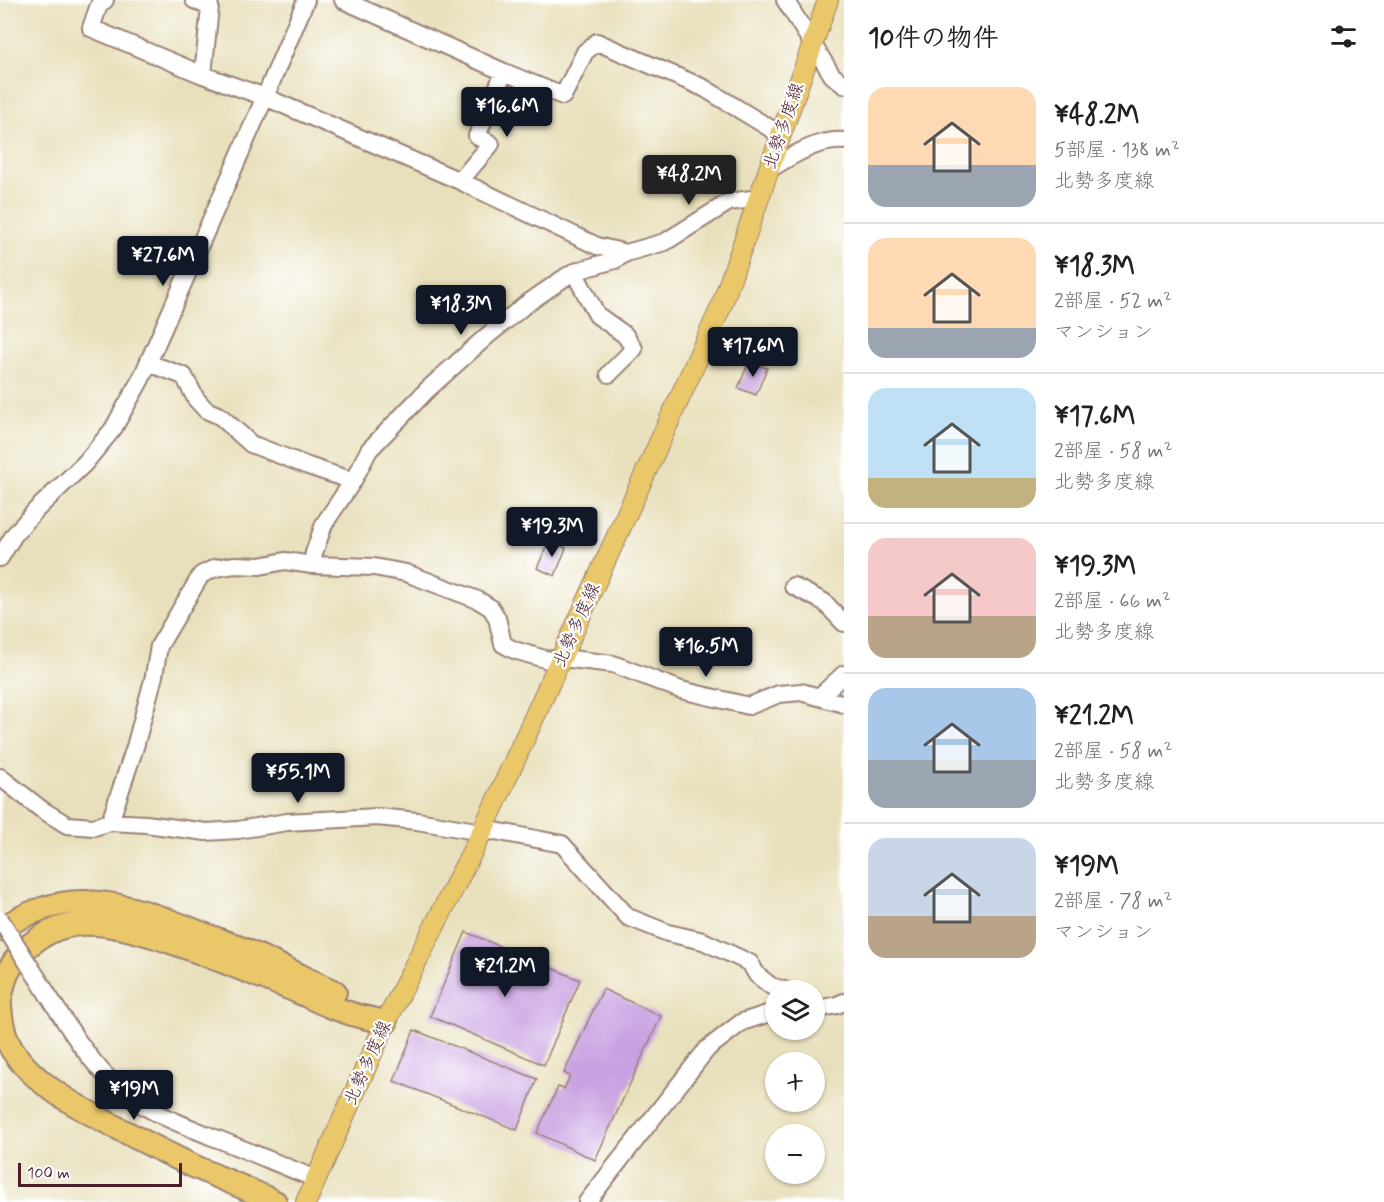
<!DOCTYPE html>
<html lang="ja">
<meta charset="utf-8">
<style>
:root{--surface:#fff;--page:#f2f2f2;--text:#202124;--muted:#757577;--line:#e0e0e0;--accent:#111827}
body{margin:0;font-family:Mynerve,"Klee One",sans-serif;background:var(--page);color:var(--text);height:100vh;display:flex;flex-direction:column;font-size:22px;white-space:nowrap}
*{box-sizing:border-box;margin:0}
p{font-size:20px;color:var(--muted)}
.icon{flex:none;width:33px;height:33px;fill:none;stroke:currentColor;stroke-width:2;stroke-linecap:round;stroke-linejoin:round}
.map{position:relative;flex:1;overflow:hidden}
.side{display:flex;flex-direction:column;background:var(--surface);width:540px}
.side>*{flex:none}
.buttons{position:absolute;left:765px;top:980px;display:grid;gap:12px}
.buttons a{display:grid;place-items:center;width:60px;height:60px;border-radius:50%;background:var(--surface);box-shadow:0 2px 4px #0004;font-size:30px}
.scale{position:absolute;left:18px;bottom:15px;width:164px;box-sizing:border-box;padding-left:6px;border:3px solid #4a1f2b;border-top:0;font-size:16px;line-height:21px;white-space:nowrap;color:#4a1f2b;-webkit-text-stroke:4px #fff;paint-order:stroke}
.price{position:absolute;translate:-50% -51px;padding:0 14px;border-radius:6px;background:var(--accent);color:#fff;font-size:20px;line-height:39px;filter:drop-shadow(0 2px 3px #0008)}
.price::after{content:'';position:absolute;left:50%;top:36px;width:18px;height:14px;margin-left:-9px;background:inherit;clip-path:polygon(0 0,100% 0,50% 100%)}
.price.current{background:#222;color:#fff}
ul{padding:0;list-style:none}
li{display:flex;align-items:center;gap:18px;height:150px;padding:0 24px}
li+li{border-top:2px solid var(--line)}
li span{display:grid;place-items:center;flex:none;width:168px;height:120px;border-radius:18px;color:#555}
li>.icon{margin-inline-start:auto}
span .icon{width:72px;height:72px;fill:#fffc;stroke-width:1}
li b{font-size:26px}
h2{display:flex;justify-content:space-between;align-items:center;height:72px;padding:0 24px;font-size:26px}
main{display:flex;flex:1;min-height:0}
.map>svg:first-child{display:block}
.building{fill:#c89fe1}
.lines{fill:none;stroke-linecap:round;stroke-linejoin:round}
.minor-casing{stroke:#998074;stroke-width:20}
.major-casing{stroke:#998074;stroke-width:22}
.highway-casing{stroke:#998074;stroke-width:26}
.minor{stroke:#fff;stroke-width:16}
.major{stroke:#eac769;stroke-width:20}
.highway{stroke:#eac769;stroke-width:22}
.minor-bridge-casing{stroke:#998074;stroke-width:20;stroke-linecap:butt}
.minor-bridge{stroke:#fff;stroke-width:16}
.labels{text-anchor:middle;dominant-baseline:central;stroke-width:4.5;stroke-linejoin:round;paint-order:stroke}
.street-label{font-size:18px;fill:#4a1f2b;stroke:#fff}
</style>
<main>
<div class="map">
<svg width="844" height="1202" viewBox="0 0 844 1202">
<rect width="100%" height="100%" fill="#fff"/>
<filter id="ink" filterUnits="userSpaceOnUse"><feTurbulence type="fractalNoise" baseFrequency=".0167" numOctaves="2"/><feDisplacementMap in="SourceGraphic" scale="12" xChannelSelector="R" yChannelSelector="G"/><feConvolveMatrix kernelMatrix="1 2 1 2 8 2 1 2 1" color-interpolation-filters="sRGB"/></filter>
<filter id="wash" filterUnits="userSpaceOnUse"><feTurbulence type="fractalNoise" baseFrequency=".008" numOctaves="4" result="noise"/><feDisplacementMap in="SourceGraphic" scale="24" xChannelSelector="R" yChannelSelector="G"/><feGaussianBlur stdDeviation="1.35" result="paint"/><feColorMatrix in="noise" values="0 0 0 0 0 0 0 0 0 0 0 0 0 0 0 0 0 1.4 0 .05"/><feComposite in="paint" operator="in"/></filter>
<g filter="url(#wash)">
<rect width="100%" height="100%" fill="#e8e0bc"/>
<g id="blocks">
<!-- building -->
<path class="building" d="M749,362l18,6 -11,27 -18,-7z
M549,541l17,7 -11,28 -18,-8z
M466,932l114,48 -36,85 -114,-49z
M603,989l58,27 -66,144 -58,-27 21,-46 6,2 6,-13 -6,-3z
M414,1030l123,49 -20,51 -123,-49z"/>
</g>
</g>
<g filter="url(#ink)">
<use href="#blocks" fill-opacity="0" stroke="#998074" stroke-width="1.5"/>
<g class="lines">
<!-- minor casing -->
<g class="minor-casing">
<path id="minor" d="M105,0l-6,5 -8,23 112,47 62,22 195,84 137,65 29,7
M194,0l16,7 -7,68
M343,0l161,72 59,24 22,-44 12,-10 107,46 77,47
M785,0l47,75 12,10
M770,169c21,-13 48,-30 74,-28
M460,181l31,-37 -14,-8 27,-64
M574,272l23,43 28,20 9,14 -25,25
M148,363l36,13 12,23 10,11 14,6 31,28 57,22 45,15
M0,558l14,-23 21,-24 50,-48 28,-34 28,-50 124,-282 41,-97
M312,565l2,-12 10,-29 29,-43 16,-31 59,-61 59,-53 38,-31 42,-29 13,-6 35,-10 11,-7 39,-11 64,-40 30,-4
M793,586l31,16 20,21
M819,697l25,-23
M0,777l41,32 26,16 27,2 16,-5 36,2 60,8 32,-2 49,-8 90,-5 40,4 65,11 13,-1 67,13 66,73 40,16 35,8 47,22 7,12 14,11 13,4
M110,822l25,-75 19,-71 5,-30 42,-71 14,-7 20,-3 25,1 25,-5 27,4 62,2 32,6 72,27 13,8 6,10 6,26 11,6 34,10 14,-2 51,6 68,26 68,16 30,-12 22,-2 43,12
M29,965c26,39 56,96 92,125 26,22 58,33 89,46 36,14 71,29 106,43
M814,1010l23,-5 7,-3
M587,1202l120,-153 35,-27 28,-9 6,-1"/>
</g>
<!-- major casing -->
<g class="major-casing">
<path id="major" d="M306,1202l80,-180 96,-190 239,-525 107,-307"/>
</g>
<!-- highway casing -->
<g class="highway-casing">
<path id="highway" d="M0,930c24,-17 56,-29 86,-28 39,1 75,15 110,29 20,8 41,15 60,24 27,12 53,25 79,37
M0,1000c2,-10 4,-21 9,-30 13,-25 43,-44 70,-46 30,-2 61,8 89,17 44,15 86,33 128,50 16,7 33,16 50,21 13,5 27,7 40,10
M0,1006c1,16 4,31 12,44 24,35 62,55 98,74 29,15 59,31 90,45 25,11 51,21 75,33"/>
</g>
<!-- minor -->
<use href="#minor" class="minor"/>
<!-- major -->
<use href="#major" class="major"/>
<!-- highway -->
<use href="#highway" class="highway"/>
<!-- minor-bridge casing -->
<g class="minor-bridge-casing">
<path id="minor-bridge" d="M0,919l29,46"/>
</g>
<!-- minor-bridge -->
<use href="#minor-bridge" class="minor-bridge"/>
</g>
</g>
<g class="labels">
<!-- street labels -->
<g class="street-label">
<text transform="translate(784 126) rotate(-71)">北勢多度線</text>
<text transform="translate(577 625) rotate(-66)">北勢多度線</text>
<text transform="translate(368 1063) rotate(-66)">北勢多度線</text>
</g>
</g>
</svg>
<div class="buttons">
<a><svg class="icon" aria-label="layers" viewBox="0 0 24 24"><path d="M12 4l9 5-9 5-9-5zM3 14l9 5 9-5"/></svg></a>
<a>+</a>
<a>−</a>
</div>
<div class="scale">100 m</div>
<b class="price" style="left:507px;top:138px">¥16.6M</b>
<b class="price current" style="left:689px;top:206px">¥48.2M</b>
<b class="price" style="left:163px;top:287px">¥27.6M</b>
<b class="price" style="left:461px;top:336px">¥18.3M</b>
<b class="price" style="left:753px;top:378px">¥17.6M</b>
<b class="price" style="left:552px;top:558px">¥19.3M</b>
<b class="price" style="left:706px;top:678px">¥16.5M</b>
<b class="price" style="left:298px;top:804px">¥55.1M</b>
<b class="price" style="left:505px;top:998px">¥21.2M</b>
<b class="price" style="left:134px;top:1121px">¥19M</b>
</div>
<section class="side">
<h2>10件の物件<svg class="icon" aria-label="filters" viewBox="0 0 24 24"><path d="M4 7h16M4 17h16"/><circle cx="9" cy="7" r="2"/><circle cx="15" cy="17" r="2"/></svg></h2>
<ul>
<li><span style="background:linear-gradient(#ffd9b3 65%,#9aa5b1 0)"><svg class="icon" aria-label="home" viewBox="0 0 24 24"><path d="M3 11l9-7 9 7M6 9v11h12V9"/></svg></span><div><b>¥48.2M</b><p>5部屋 · 138 m²</p><p>北勢多度線</p></div></li>
<li><span style="background:linear-gradient(#ffd9b3 75%,#9aa5b1 0)"><svg class="icon" aria-label="home" viewBox="0 0 24 24"><path d="M3 11l9-7 9 7M6 9v11h12V9"/></svg></span><div><b>¥18.3M</b><p>2部屋 · 52 m²</p><p>マンション</p></div></li>
<li><span style="background:linear-gradient(#bfe0f5 75%,#c2b280 0)"><svg class="icon" aria-label="home" viewBox="0 0 24 24"><path d="M3 11l9-7 9 7M6 9v11h12V9"/></svg></span><div><b>¥17.6M</b><p>2部屋 · 58 m²</p><p>北勢多度線</p></div></li>
<li><span style="background:linear-gradient(#f6c9c9 65%,#b9a48a 0)"><svg class="icon" aria-label="home" viewBox="0 0 24 24"><path d="M3 11l9-7 9 7M6 9v11h12V9"/></svg></span><div><b>¥19.3M</b><p>2部屋 · 66 m²</p><p>北勢多度線</p></div></li>
<li><span style="background:linear-gradient(#a9c7e8 60%,#9aa5b1 0)"><svg class="icon" aria-label="home" viewBox="0 0 24 24"><path d="M3 11l9-7 9 7M6 9v11h12V9"/></svg></span><div><b>¥21.2M</b><p>2部屋 · 58 m²</p><p>北勢多度線</p></div></li>
<li><span style="background:linear-gradient(#c9d6e8 65%,#b9a48a 0)"><svg class="icon" aria-label="home" viewBox="0 0 24 24"><path d="M3 11l9-7 9 7M6 9v11h12V9"/></svg></span><div><b>¥19M</b><p>2部屋 · 78 m²</p><p>マンション</p></div></li>
</ul>
</section>
</main>
